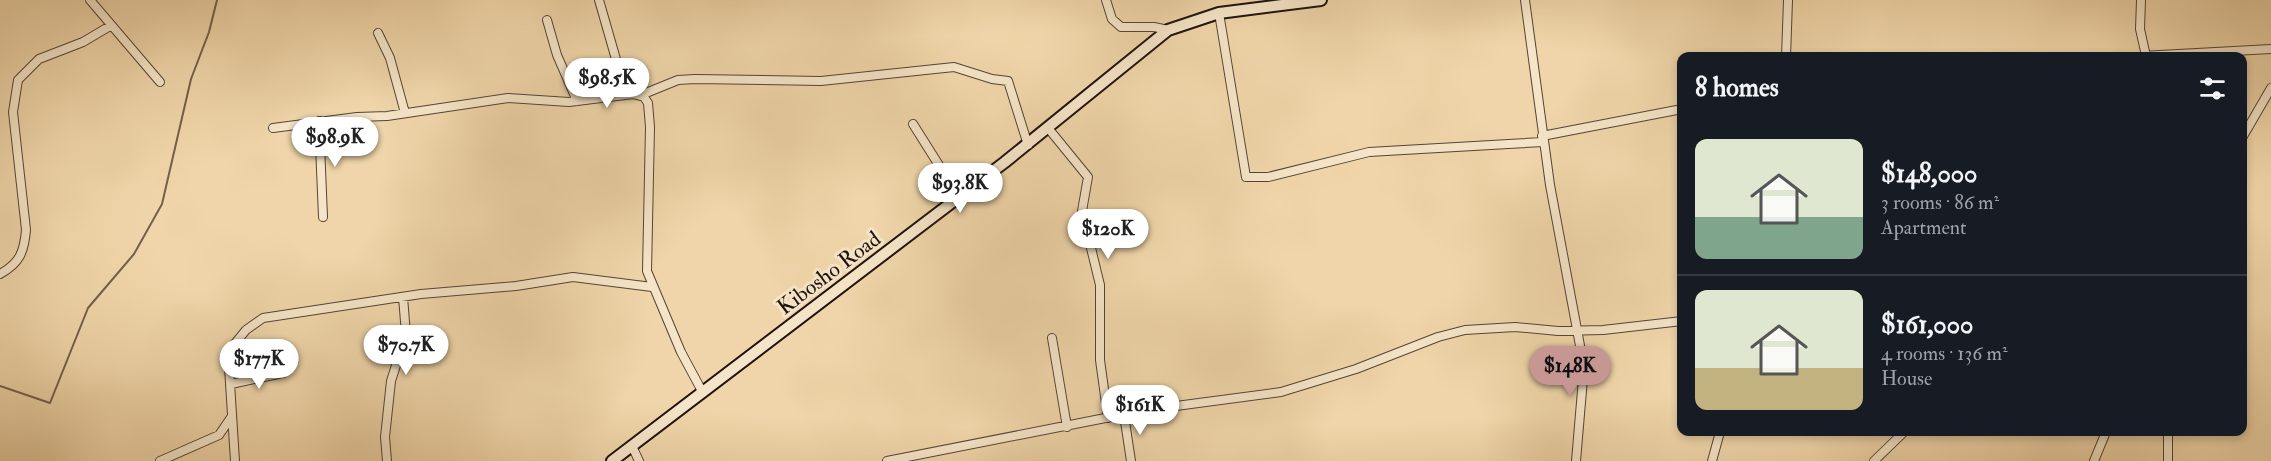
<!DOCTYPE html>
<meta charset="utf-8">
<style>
:root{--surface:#171b24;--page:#242831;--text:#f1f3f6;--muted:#9ea1a6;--line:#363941;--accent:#c59692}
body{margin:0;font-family:"IM FELL Double Pica",serif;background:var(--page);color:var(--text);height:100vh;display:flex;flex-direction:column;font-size:22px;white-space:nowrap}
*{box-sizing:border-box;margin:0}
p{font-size:20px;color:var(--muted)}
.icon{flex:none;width:33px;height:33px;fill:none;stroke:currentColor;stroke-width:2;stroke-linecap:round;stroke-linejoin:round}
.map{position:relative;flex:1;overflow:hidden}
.sheet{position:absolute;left:1677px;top:52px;width:570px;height:384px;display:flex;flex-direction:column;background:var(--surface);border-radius:12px;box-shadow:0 3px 9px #0003}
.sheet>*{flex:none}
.price{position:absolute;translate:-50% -51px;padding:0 14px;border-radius:21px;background:#fff;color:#222;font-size:20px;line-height:39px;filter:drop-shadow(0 2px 3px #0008)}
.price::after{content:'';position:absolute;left:50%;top:36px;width:18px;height:14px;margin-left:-9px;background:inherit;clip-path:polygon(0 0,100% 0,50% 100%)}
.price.on{background:var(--accent);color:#111}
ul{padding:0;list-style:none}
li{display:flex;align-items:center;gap:18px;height:150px;padding:0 18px}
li+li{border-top:2px solid var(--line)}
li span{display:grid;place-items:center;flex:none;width:168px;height:120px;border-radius:12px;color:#555}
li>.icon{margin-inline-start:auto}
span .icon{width:72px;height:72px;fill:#fffc;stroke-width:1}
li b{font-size:26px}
h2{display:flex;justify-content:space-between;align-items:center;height:72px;padding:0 18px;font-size:26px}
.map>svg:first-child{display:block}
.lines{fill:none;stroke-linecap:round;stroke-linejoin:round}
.stream{stroke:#72604b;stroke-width:2}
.street-casing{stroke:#544435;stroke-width:10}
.secondary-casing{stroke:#20130e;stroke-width:14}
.street{stroke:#f5e4c7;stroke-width:8}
.secondary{stroke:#f5e4c7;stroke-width:10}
.labels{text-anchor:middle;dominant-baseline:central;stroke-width:6;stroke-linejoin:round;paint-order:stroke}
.street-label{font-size:22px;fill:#20130e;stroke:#f5e4c7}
</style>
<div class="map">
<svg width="2271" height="461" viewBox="0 0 2271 461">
<rect width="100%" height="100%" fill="#efd5a9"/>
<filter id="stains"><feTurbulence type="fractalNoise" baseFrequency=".00333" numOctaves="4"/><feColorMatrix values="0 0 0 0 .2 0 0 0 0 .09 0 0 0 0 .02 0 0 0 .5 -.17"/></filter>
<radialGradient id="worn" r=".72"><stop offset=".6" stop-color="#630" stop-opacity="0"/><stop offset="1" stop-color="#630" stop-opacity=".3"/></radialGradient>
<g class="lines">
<!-- stream -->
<path class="stream" d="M0,386l50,17 38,-95 46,-54 28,-50 29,-125 18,-47 8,-32"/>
<!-- street casing -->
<g class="street-casing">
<path id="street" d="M90,0l70,82
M599,0l27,94
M1106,0l6,19 9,8h33l14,3
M1525,0l25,185 34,182 -8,94
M2141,0l-1,29 6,27
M1219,13l27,164h22l101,-25 174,-10
M547,20l10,35 20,46
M378,33l12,25 15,55
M1786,57l2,-57
M2123,57l148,-8
M641,95l37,-15 17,-1 126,2 133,-14 38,12 16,2 20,64
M319,121l4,96
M913,124l46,73
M273,128l84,-11 30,-1 121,-18 61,4 64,-8 11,3 4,6 2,24 -3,144 34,81 22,41
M1048,128l40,49 -6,34 18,74v75l8,58
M1542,136l140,-27
M2242,138l29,-50
M0,274c20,-11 24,-22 26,-44l-13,-118 5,-32 21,-21 44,-17 27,-16
M1052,338l15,89
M231,384l52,-11
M1124,415l7,46
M2168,432v29
M632,446l7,15
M160,461l59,-26 13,-19
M235,461l-7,-109 18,-22 17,-12 158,-24 95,-8 57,-9 79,10
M387,461l-2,-24 6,-56 15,-47 -3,-37
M887,461l259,-51 135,-18 75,-23 82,-32 27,-7 50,-3 43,4 45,-1 79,-9
M1712,461l8,-29
M1874,461l30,-29
M2094,461l12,-29"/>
</g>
<!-- secondary casing -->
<g class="secondary-casing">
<path id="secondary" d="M612,461l393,-299 163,-132 51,-17 102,-13"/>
</g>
<!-- street -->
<use href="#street" class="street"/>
<!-- secondary -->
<use href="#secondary" class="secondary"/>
</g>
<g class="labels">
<!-- street labels -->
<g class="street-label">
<text transform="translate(829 273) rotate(-37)">Kibosho Road</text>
</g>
</g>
<rect width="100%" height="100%" filter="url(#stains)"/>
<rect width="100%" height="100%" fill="url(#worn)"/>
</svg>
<b class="price" style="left:607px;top:109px">$98.5K</b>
<b class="price" style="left:335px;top:168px">$98.9K</b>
<b class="price" style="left:960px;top:214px">$93.8K</b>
<b class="price" style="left:1108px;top:260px">$120K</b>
<b class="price" style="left:406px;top:376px">$70.7K</b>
<b class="price" style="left:259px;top:390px">$177K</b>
<b class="price on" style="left:1570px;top:397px">$148K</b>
<b class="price" style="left:1140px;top:436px">$161K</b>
<section class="sheet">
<h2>8 homes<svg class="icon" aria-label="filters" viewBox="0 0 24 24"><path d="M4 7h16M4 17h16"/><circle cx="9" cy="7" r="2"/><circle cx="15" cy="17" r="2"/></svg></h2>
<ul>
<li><span style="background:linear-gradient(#dfe7d0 65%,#7fa58c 0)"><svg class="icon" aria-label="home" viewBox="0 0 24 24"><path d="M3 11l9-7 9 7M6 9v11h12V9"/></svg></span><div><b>$148,000</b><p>3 rooms · 86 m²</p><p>Apartment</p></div></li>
<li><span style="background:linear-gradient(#dfe7d0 65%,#c2b280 0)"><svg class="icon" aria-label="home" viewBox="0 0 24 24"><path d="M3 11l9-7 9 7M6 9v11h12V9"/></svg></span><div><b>$161,000</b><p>4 rooms · 136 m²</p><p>House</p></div></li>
</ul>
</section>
</div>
